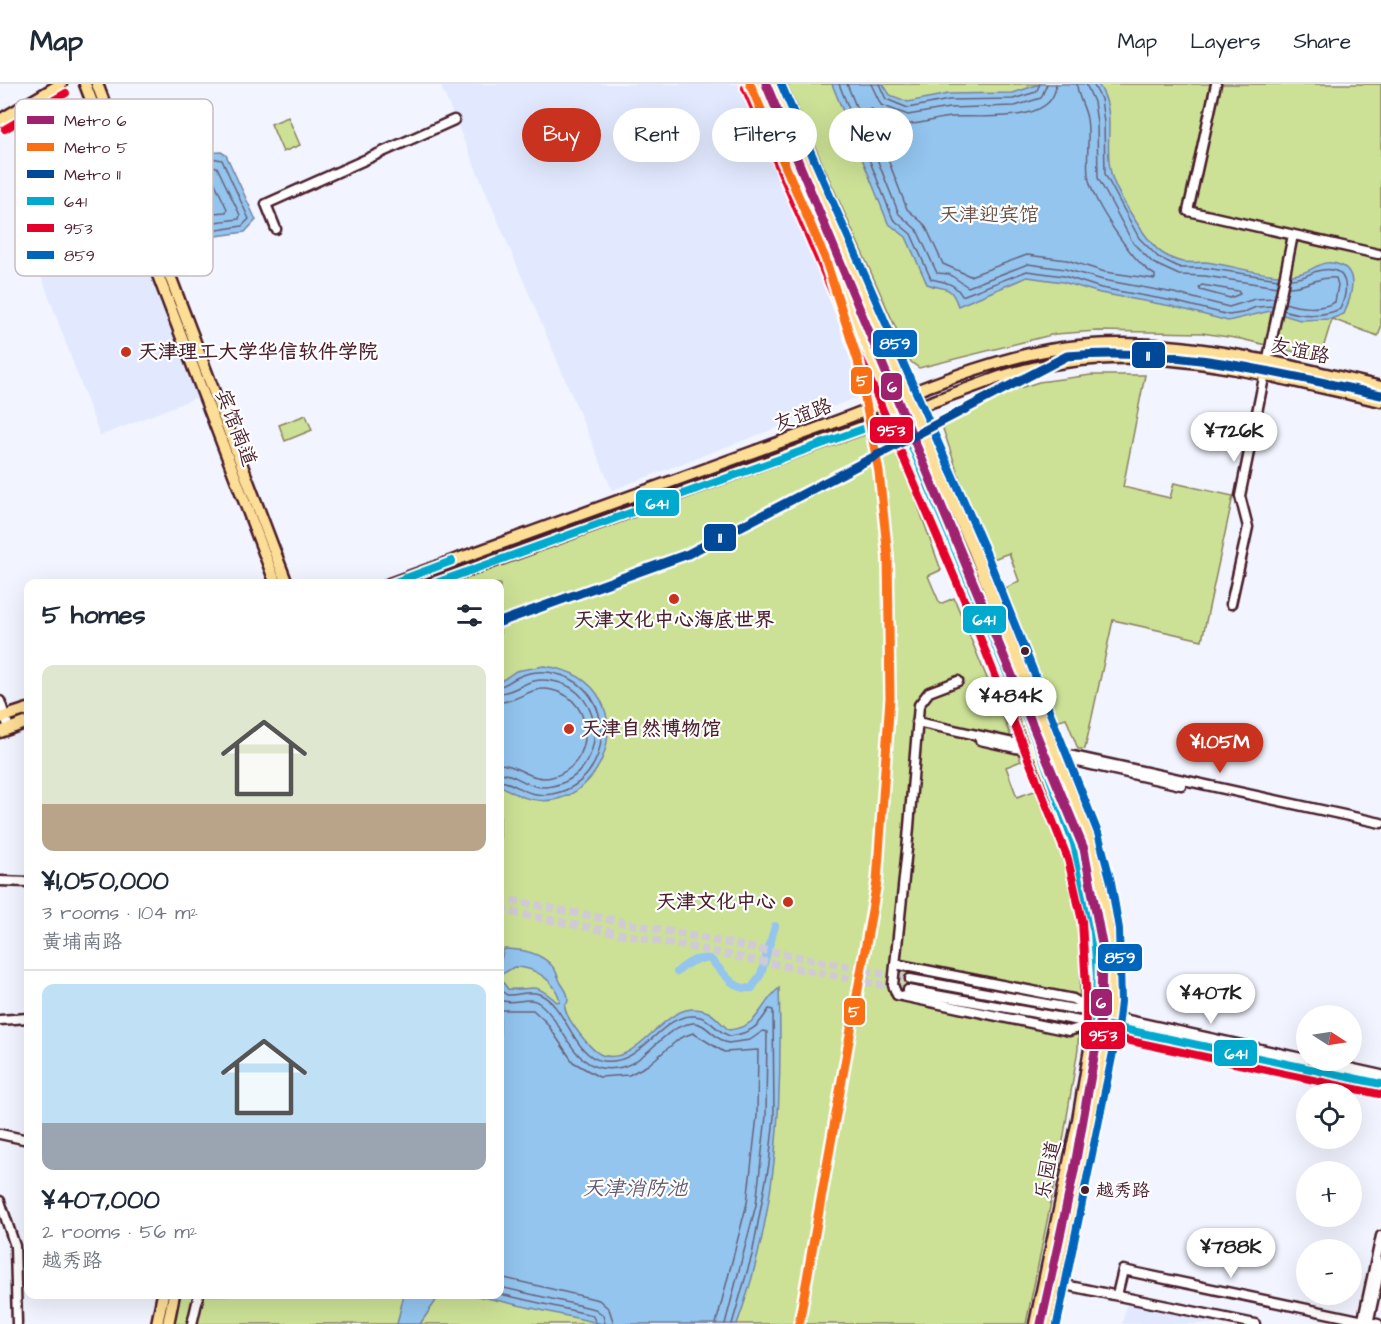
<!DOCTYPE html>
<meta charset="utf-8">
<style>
:root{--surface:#fff;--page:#f6f6f7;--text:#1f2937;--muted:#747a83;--line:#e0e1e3;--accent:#c8321e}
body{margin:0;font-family:"Architects Daughter","LXGW WenKai TC",sans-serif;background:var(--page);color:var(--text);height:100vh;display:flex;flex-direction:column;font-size:22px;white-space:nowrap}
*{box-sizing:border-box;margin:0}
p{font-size:20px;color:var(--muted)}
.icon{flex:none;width:33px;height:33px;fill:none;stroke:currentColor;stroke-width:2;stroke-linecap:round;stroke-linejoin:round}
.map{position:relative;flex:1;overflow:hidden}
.drawer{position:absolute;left:24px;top:495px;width:480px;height:720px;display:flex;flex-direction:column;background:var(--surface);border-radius:12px;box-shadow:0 6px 24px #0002}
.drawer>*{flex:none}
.guide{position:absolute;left:522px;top:24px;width:570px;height:54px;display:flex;gap:12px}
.needle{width:39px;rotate:102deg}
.fabs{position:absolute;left:1296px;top:921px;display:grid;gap:12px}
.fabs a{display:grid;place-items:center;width:66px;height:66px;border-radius:50%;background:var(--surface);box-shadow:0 6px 24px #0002;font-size:30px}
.price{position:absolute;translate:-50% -51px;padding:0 14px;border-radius:21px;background:#fff;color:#222;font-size:20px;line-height:39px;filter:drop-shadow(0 2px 3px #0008)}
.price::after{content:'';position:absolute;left:50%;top:36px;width:18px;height:14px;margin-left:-9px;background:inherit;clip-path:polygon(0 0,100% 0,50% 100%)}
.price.current{background:var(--accent);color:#fff}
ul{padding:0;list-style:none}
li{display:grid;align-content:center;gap:12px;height:318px;padding:0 18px}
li+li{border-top:2px solid var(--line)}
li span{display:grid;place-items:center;height:186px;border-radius:12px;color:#555}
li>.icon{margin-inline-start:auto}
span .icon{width:108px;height:108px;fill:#fffc;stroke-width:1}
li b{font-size:26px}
h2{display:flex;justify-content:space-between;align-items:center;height:72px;padding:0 18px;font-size:26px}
.tag{padding:0 21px;border-radius:27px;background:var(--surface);box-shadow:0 6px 24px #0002;font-size:21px;line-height:54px}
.tag.current{background:var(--accent);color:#fff}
header{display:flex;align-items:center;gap:36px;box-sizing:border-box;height:84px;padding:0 30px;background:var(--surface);border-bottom:2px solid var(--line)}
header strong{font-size:28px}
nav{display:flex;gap:33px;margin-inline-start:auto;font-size:21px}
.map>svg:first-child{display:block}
.built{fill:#e2e9fe}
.green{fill:#cce196;stroke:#8b8060;stroke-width:1.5}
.water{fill:#93c5ef;stroke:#7683a1;stroke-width:1.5;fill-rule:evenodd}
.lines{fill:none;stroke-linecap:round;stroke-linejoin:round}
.shore{stroke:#676179;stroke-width:1.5}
.canal{stroke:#93c5ef;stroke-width:8}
.minor-tunnel{stroke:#d0cad5;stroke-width:8;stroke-dasharray:8 4;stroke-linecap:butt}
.minor-casing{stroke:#4a1f2b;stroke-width:13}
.major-casing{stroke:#4a1f2b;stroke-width:15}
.minor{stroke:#fff;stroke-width:8}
.major{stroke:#fdde96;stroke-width:10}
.bus-1-casing{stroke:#fff;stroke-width:12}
.bus-2-casing{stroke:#fff;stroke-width:12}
.bus-3-casing{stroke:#fff;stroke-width:12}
.bus-1{stroke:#00a9ce;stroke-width:8}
.bus-2{stroke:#e4002b;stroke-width:8}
.bus-3{stroke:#0065bd;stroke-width:8}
.metro-1-casing{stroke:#fff;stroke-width:14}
.metro-2-casing{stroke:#fff;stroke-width:14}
.metro-3-casing{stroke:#fff;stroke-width:14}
.metro-1{stroke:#9f216f;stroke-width:9}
.metro-2{stroke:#fb6f14;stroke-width:9}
.metro-3{stroke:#004998;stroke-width:9}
.poi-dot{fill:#c8321e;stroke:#fff;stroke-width:2}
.bus-dot{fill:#4a1f2b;stroke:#fff;stroke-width:2}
.labels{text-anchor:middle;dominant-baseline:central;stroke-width:4.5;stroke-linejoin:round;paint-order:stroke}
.bus-label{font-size:18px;fill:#4a1f2b;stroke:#fff;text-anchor:start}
.park-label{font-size:20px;fill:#6a5046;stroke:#fff}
.street-label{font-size:20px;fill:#4a1f2b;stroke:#fff}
.poi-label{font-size:20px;font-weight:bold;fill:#4a1f2b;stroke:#fff;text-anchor:start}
.water-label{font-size:21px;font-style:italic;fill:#645970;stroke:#fff}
.key{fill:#fff;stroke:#c9bcbf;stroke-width:1.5}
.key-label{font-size:16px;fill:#4a1f2b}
.line-badge{stroke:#fff;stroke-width:2}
.badge-label{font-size:16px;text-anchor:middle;font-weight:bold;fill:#fff}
</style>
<header>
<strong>Map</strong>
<nav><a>Map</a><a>Layers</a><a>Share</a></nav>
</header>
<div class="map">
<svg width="1381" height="1240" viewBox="0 0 1381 1240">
<rect width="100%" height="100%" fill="#f2f5ff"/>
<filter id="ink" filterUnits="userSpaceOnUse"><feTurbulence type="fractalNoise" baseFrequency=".0167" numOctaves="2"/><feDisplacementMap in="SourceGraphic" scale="12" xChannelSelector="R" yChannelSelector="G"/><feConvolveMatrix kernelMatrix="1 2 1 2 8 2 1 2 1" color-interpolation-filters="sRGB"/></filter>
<g filter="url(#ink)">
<!-- built -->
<path class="built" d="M440,0h298l131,294 -3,16 -254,96z
M139,152l61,160 -100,40 -61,-166z
M1127,1216l109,24h-114z"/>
<!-- green -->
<path class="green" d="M787,0h594v244l-3,8 -46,-17 -12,39 -79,-19 -39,-6 -105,-2 -42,3 -136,34 -8,-6z
M288,33l12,28 -17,7 -12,-28z
M1091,291h54l-22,112 47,11 4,-15 59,13 -31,144 -89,-20 -28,129h-7l-12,-31 -10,3 -54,-131 17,-9 -10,-28 -21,8 -45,-132 1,-10 7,-9 88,-28z
M306,331l6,15 -27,11 -6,-16z
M876,347l10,2 8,6 47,131 -13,6 12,28 14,-6 67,163 -15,6 11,30 23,-8 31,77 10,73 -3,110 -17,104 -35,171h-852l6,-29 320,-1v-710l-48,-1 51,-21z"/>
<!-- water -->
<path class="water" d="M832,0h51l7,11 18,7 40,-8 65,-1 27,-9h58c20,28 5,58 13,89 3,17 37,71 51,80 6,4 15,8 21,9 8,1 16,0 23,0 27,3 70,19 96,11 14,-4 20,-15 38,-8 20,7 10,35 4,49l-13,5 -31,1 -30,-9 -42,10 -57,-15 -71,-13 -37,-11 -36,-5 -69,29c-8,-23 -13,-15 -31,-22l-21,-47 -18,-14z
M221,68l5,3 30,65 -11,12 -43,6 -8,-7 -18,-52c2,-20 27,-27 45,-27z
M544,582c119,15 53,186 -44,119v-103l16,-11z
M504,865c24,0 48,7 55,30 2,7 10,12 9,21 -1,8 -4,0 -3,8 2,12 26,43 37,47 40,13 63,-62 106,-43 7,3 14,13 21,18 32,-4 29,-24 50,-42 4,114 -2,227 -42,336h-134l-130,-29 27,-1v-331zM514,883c21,0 41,13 46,34l-3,1c-25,-22 -21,-11 -49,-13l-7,-9 1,-6z
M404,1210h36v1l-20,29h-23z"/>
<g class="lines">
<!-- shore -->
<path class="shore" d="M839,0l54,135 18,15 20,45c14,3 24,4 31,17l65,-25 37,5 37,12 72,13 56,14 13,-2 14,-6 17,-1
M847,0l52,130 18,16 20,43 12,1 19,13 60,-23 37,5 38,11 71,13 55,14 26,-8 19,-1
M871,0l10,21 27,10 41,-7 66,-2 26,-8 6,-14
M879,0l7,15 22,9 41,-8 64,-1 23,-7 4,-8
M1056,0c-1,42 -77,31 -105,33 -15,1 -30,8 -45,7 -11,-1 -26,-8 -34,-15l-3,1 38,99 18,16 18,39 27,12 57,-21 40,5 38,12 50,7v-4c-22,-12 -64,-75 -67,-100 -2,-18 2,-37 -1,-56 -2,-13 -10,-22 -10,-35
M1086,0l8,18 3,21 1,55 35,65 20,20 26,12 26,1 72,11
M1093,0l8,15 3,24 1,51 34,64 19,19 23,11h25l72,11
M212,74l10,2 27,59 -7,7 -37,6 -5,-4 -18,-50 7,-11z
M206,82l11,1 23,48 -1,4 -33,4 -16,-44z
M208,92l4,1 15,32 -1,3 -14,1 -11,-31z
M1202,201l36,6 2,3 -10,4 -30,-8 -1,-3z
M1285,219c14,5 37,7 50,-1l3,-17 -2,-7c-18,-2 -29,9 -48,9
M1283,226c18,6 40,7 57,-1 9,-19 9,-43 -18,-39 -12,1 -14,9 -32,9
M500,602c6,-1 10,-5 16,-8 12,-6 27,-8 41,-4 62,15 58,109 -5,120 -27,4 -34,-11 -52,-13
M500,609c19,-1 26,-17 52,-12 57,9 56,94 0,105 -24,5 -33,-12 -52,-13
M500,618c19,0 30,-17 52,-12 45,10 44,76 0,87 -21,5 -33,-12 -52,-13
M500,906l7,5c11,1 21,-5 32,-1 27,10 34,63 64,67 41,5 57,-48 92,-45 15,1 21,16 35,20 21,-3 28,-9 39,-27l4,1 1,107 -5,47 -17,91 -20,69
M500,916c12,6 29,-5 39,3 22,16 32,60 62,65 45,7 55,-41 92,-45 13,-1 22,17 35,20l22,-3 13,-9 4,1 -1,84 -10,89 -31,119
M500,926h33l13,12 27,40 26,15 30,-2 19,-10 32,-27 13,-5 31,19 34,-2 -1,66 -10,87 -31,121
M500,1193l99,23 10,9 5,15
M500,1203l95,22 8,6 2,9
M500,1210l92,21 5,9"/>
<!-- canal -->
<path class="canal" d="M677,888c11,-10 18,-14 33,-13 14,13 23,32 42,29l9,-14 14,-48"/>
<!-- minor-tunnel -->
<path class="minor-tunnel" d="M500,814l410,81
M500,826l408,80"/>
<!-- minor casing -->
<g class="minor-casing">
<path id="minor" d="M1216,0l-28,127 190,43
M276,145l-10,-25 188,-84
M1231,520l17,-77 -8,-31 53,-261
M958,597l-29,11 -10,13 -11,134 -15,146 4,10 172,36 26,-8
M0,617l9,27
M917,638l464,101
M980,656l201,45
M0,797l28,1
M895,880l178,35 17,10
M910,895l186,34 210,46
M908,906l183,33
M0,936l28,-2
M1104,941l277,59
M1313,976l68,15
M0,1050l28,6
M0,1117l15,45 2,78
M1055,1199l200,41
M1117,1211l6,-25 255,54
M192,1240l7,-30
M1362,1240l19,-88
M1368,1240l13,-60"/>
</g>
<!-- major casing -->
<g class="major-casing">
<path id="major" d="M85,0l191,500
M97,0l190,500
M755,0l230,537 70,173 32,91 8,62 1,66 -18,107 -43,204
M770,0l203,465 115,288c19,63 28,123 20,189l-62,298
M0,36l61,-36
M389,500c147,-54 294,-107 441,-160 71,-26 158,-66 232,-76 108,-15 215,15 319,39
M432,500l568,-207c133,-43 250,-5 381,24
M0,634l28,-9
M0,648l28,-10
M157,1240l6,-30
M168,1240l6,-30"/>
</g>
<!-- minor -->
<use href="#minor" class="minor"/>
<!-- major -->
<use href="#major" class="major"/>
<!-- bus-1 casing -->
<g class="bus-1-casing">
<path id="bus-1" d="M390,500l62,-23
M433,500l466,-168 144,343 31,85 20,88 3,45 -2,46 286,61"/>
</g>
<!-- bus-2 casing -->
<g class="bus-2-casing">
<path id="bus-2" d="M745,4l230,537 93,234 14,62 4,66v42l7,4 286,61
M5,45l61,-36"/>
</g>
<!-- bus-3 casing -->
<g class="bus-3-casing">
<path id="bus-3" d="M781,0l202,461 115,288 13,49 8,47 2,73 -3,26 -61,296"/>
</g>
<!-- bus-1 -->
<use href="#bus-1" class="bus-1"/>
<!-- bus-2 -->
<use href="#bus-2" class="bus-2"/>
<!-- bus-3 -->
<use href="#bus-3" class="bus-3"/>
<!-- metro-1 casing -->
<g class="metro-1-casing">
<path id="metro-1" d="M766,0l318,765 18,95 -1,74 -27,153 -33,153"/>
</g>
<!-- metro-2 casing -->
<g class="metro-2-casing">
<path id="metro-2" d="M750,0l75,174 33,103 21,111 9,85 2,141 -13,184 -78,442"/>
</g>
<!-- metro-3 casing -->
<g class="metro-3-casing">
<path id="metro-3" d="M500,538l188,-68 379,-198c108,-10 209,17 314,39"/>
</g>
<!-- metro-1 -->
<use href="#metro-1" class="metro-1"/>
<!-- metro-2 -->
<use href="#metro-2" class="metro-2"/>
<!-- metro-3 -->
<use href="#metro-3" class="metro-3"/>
</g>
</g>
<!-- markers -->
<g class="poi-dot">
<circle cx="126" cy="268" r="6"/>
<circle cx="674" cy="515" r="6"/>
<circle cx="569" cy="645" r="6"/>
<circle cx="788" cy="818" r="6"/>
</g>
<g class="bus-dot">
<circle cx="1025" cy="567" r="5"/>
<circle cx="1085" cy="1106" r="5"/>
</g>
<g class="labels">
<!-- bus labels -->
<g class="bus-label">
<text x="1096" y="1106">越秀路</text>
</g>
<!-- park labels -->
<g class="park-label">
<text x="989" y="131">天津迎宾馆</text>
</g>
<!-- street labels -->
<g class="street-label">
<text transform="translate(1300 267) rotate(12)">友谊路</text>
<text transform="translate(803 331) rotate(-20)">友谊路</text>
<text transform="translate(236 344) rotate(69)">宾馆南道</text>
<text transform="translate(1048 1086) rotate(-78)">乐园道</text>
</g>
<!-- poi labels -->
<g class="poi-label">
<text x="138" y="268">天津理工大学华信软件学院</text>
<text x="674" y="536" text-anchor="middle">天津文化中心海底世界</text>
<text x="581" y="645">天津自然博物馆</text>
<text x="776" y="818" text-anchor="end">天津文化中心</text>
</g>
<!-- water labels -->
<g class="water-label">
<text x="635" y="1104">天津消防池</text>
</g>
</g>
<!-- legend -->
<rect x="15" y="15" width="198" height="177" rx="9" class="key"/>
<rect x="27" y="32" width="27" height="8" fill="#9f216f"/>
<rect x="27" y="59" width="27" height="8" fill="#fb6f14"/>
<rect x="27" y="86" width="27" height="8" fill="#004998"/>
<rect x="27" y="113" width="27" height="8" fill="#00a9ce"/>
<rect x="27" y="140" width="27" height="8" fill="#e4002b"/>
<rect x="27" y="167" width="27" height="8" fill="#0065bd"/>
<g class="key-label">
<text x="64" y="42">Metro 6</text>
<text x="64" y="69">Metro 5</text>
<text x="64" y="96">Metro 11</text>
<text x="64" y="123">641</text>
<text x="64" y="150">953</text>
<text x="64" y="177">859</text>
</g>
<g class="line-badge">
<rect x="872" y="245" width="46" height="29" rx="6" fill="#0065bd"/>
<rect x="1131" y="257" width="35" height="28" rx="6" fill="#004998"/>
<rect x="850" y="282" width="23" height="29" rx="6" fill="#fb6f14"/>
<rect x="880" y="288" width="23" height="29" rx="6" fill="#9f216f"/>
<rect x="869" y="332" width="45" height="28" rx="6" fill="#e4002b"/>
<rect x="635" y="405" width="45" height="28" rx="6" fill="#00a9ce"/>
<rect x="703" y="439" width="34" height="29" rx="6" fill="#004998"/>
<rect x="962" y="521" width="45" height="29" rx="6" fill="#00a9ce"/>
<rect x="1097" y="859" width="46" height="29" rx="6" fill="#0065bd"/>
<rect x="1090" y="904" width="23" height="29" rx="6" fill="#9f216f"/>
<rect x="843" y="913" width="23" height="29" rx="6" fill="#fb6f14"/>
<rect x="1080" y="937" width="46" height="29" rx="6" fill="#e4002b"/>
<rect x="1213" y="955" width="45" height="28" rx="6" fill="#00a9ce"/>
</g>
<g class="badge-label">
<text x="895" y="265">859</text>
<text x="1148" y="277">11</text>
<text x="862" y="302">5</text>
<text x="892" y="308">6</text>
<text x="891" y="352">953</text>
<text x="657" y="425">641</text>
<text x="720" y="459">11</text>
<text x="984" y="541">641</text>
<text x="1120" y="879">859</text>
<text x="1101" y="924">6</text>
<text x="854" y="933">5</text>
<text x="1103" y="957">953</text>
<text x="1236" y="975">641</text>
</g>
</svg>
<div class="fabs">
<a><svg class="needle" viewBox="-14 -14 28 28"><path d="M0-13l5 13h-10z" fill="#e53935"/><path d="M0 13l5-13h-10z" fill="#747a83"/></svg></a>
<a><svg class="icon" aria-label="locate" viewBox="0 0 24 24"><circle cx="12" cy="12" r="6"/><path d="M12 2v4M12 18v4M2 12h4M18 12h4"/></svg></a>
<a>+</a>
<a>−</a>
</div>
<b class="price" style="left:1234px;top:379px">¥726K</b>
<b class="price" style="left:1011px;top:644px">¥484K</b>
<b class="price current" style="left:1220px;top:690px">¥1.05M</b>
<b class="price" style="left:1211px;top:941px">¥407K</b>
<b class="price" style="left:1231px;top:1195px">¥788K</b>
<div class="guide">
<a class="tag current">Buy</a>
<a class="tag">Rent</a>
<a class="tag">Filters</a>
<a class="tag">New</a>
</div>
<section class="drawer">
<h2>5 homes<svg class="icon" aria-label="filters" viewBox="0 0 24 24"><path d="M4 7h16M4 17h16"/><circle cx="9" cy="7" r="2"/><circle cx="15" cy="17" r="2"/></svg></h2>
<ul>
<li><span style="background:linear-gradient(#dfe7d0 75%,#b9a48a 0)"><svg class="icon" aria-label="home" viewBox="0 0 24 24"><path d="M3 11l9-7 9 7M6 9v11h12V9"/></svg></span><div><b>¥1,050,000</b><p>3 rooms · 104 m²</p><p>黄埔南路</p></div></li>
<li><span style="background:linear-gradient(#bfe0f5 75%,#9aa5b1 0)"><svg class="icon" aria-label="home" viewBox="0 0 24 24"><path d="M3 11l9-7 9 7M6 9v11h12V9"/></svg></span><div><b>¥407,000</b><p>2 rooms · 56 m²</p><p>越秀路</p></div></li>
</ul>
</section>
</div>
